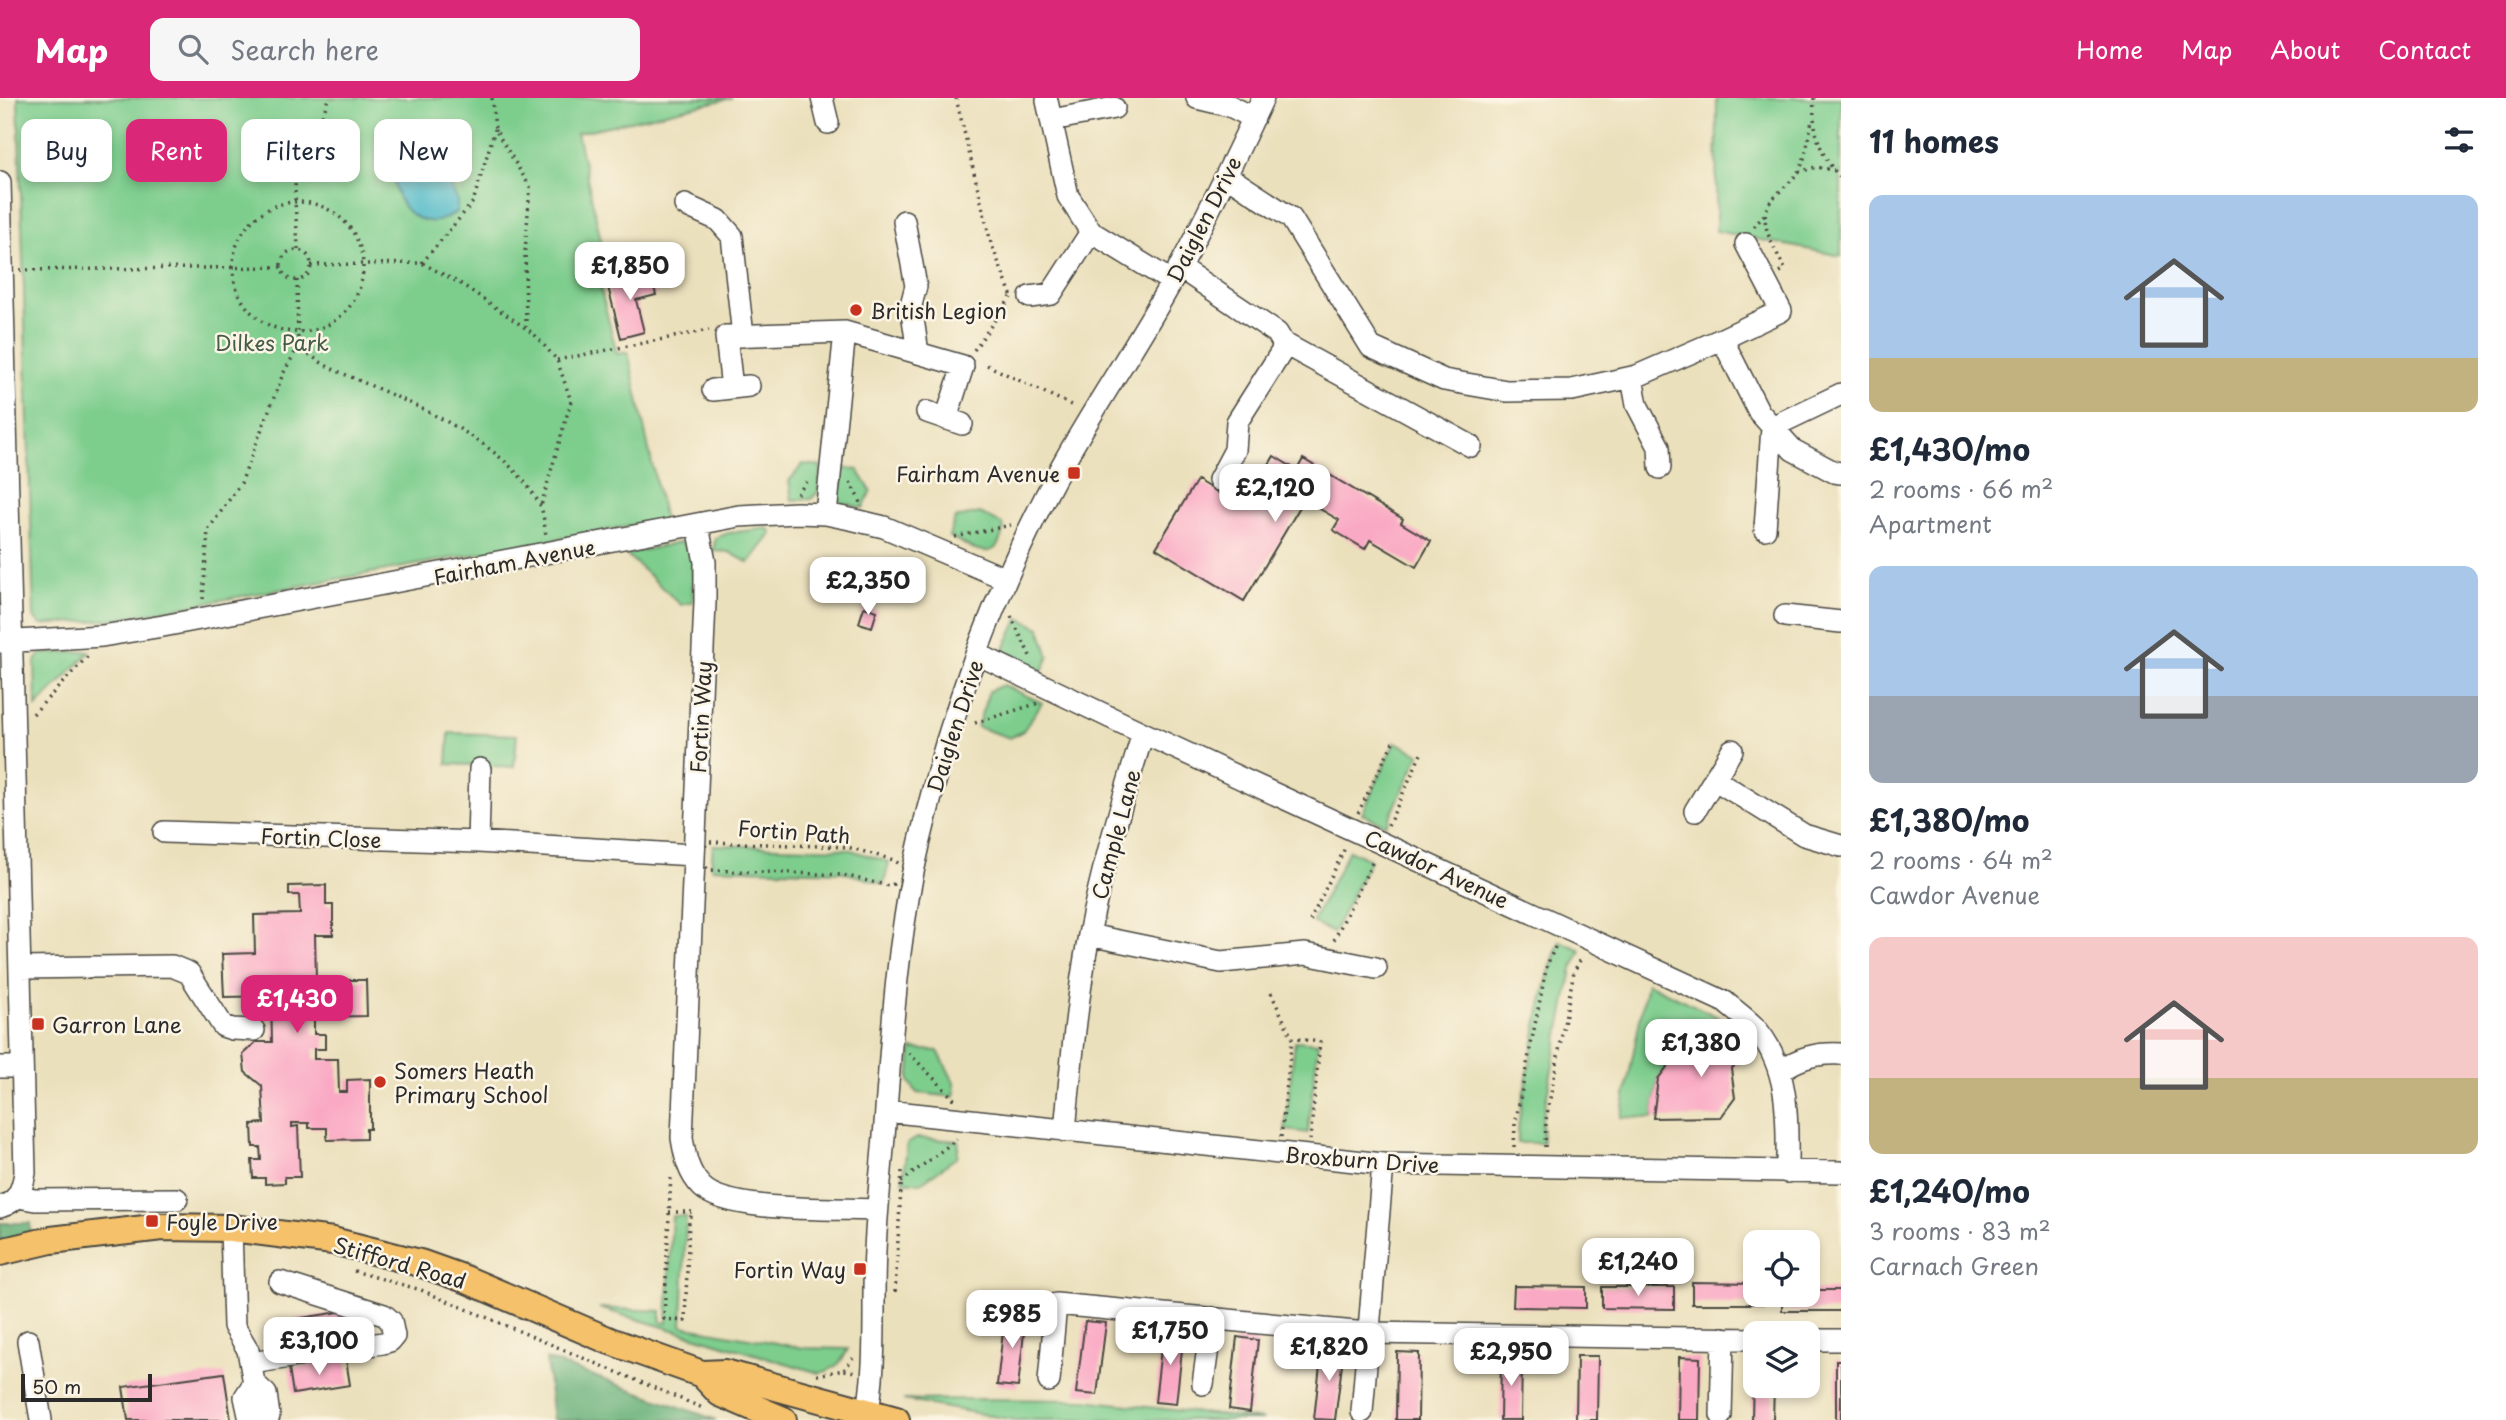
<!DOCTYPE html>
<meta charset="utf-8">
<style>
:root{--surface:#fff;--page:#f6f6f7;--text:#1f2937;--muted:#747a83;--accent:#db2777}
body{margin:0;font-family:"Playpen Sans",sans-serif;background:var(--page);color:var(--text);height:100vh;display:flex;flex-direction:column;font-size:26px;white-space:nowrap}
*{box-sizing:border-box;margin:0}
p{font-size:23px;color:var(--muted)}
.icon{flex:none;width:38px;height:38px;fill:none;stroke:currentColor;stroke-width:2;stroke-linecap:round;stroke-linejoin:round}
.map{position:relative;flex:1;overflow:hidden}
.panel{display:flex;flex-direction:column;background:var(--surface);width:665px}
.panel>*{flex:none}
.guide{position:absolute;left:21px;top:21px;width:665px;height:63px;display:flex;gap:14px}
.controls{position:absolute;left:1743px;top:1132px;display:grid;gap:14px}
.controls a{display:grid;place-items:center;width:77px;height:77px;border-radius:14px;background:var(--surface);box-shadow:0 4px 10px #0003;font-size:35px}
.scale{position:absolute;left:21px;bottom:18px;width:131px;box-sizing:border-box;padding-left:7px;border:4px solid #2b2b2b;border-top:0;font-size:19px;line-height:24px;white-space:nowrap;color:#2b2b2b;-webkit-text-stroke:5px #fcf5e5;paint-order:stroke}
.price{position:absolute;translate:-50% -60px;padding:0 16px;border-radius:14px;background:#fff;color:#222;font-size:23px;line-height:46px;filter:drop-shadow(0 2px 4px #0008)}
.price::after{content:'';position:absolute;left:50%;top:42px;width:21px;height:16px;margin-left:-10px;background:inherit;clip-path:polygon(0 0,100% 0,50% 100%)}
.price.current{background:var(--accent);color:#fff}
ul{padding:0;list-style:none}
li{display:grid;align-content:center;gap:14px;height:371px;padding:0 28px}
li span{display:grid;place-items:center;height:217px;border-radius:14px;color:#555}
li>.icon{margin-inline-start:auto}
span .icon{width:126px;height:126px;fill:#fffc;stroke-width:1}
li b{font-size:30px}
h2{display:flex;justify-content:space-between;align-items:center;height:84px;padding:0 28px;font-size:30px}
.chip{padding:0 24px;border-radius:14px;background:var(--surface);box-shadow:0 4px 10px #0003;font-size:24px;line-height:63px}
.chip.current{background:var(--accent);color:#fff}
header{display:flex;align-items:center;gap:42px;box-sizing:border-box;height:98px;padding:0 35px;background:var(--accent);color:#fff}
header strong{font-size:33px}
nav{display:flex;gap:38px;margin-inline-start:auto;font-size:24px}
.search{width:490px;height:63px;background:var(--page);display:flex;align-items:center;gap:18px;box-sizing:border-box;padding:0 24px;border-radius:14px;color:var(--muted);font-size:26px}
main{display:flex;flex:1;min-height:0}
.map>svg:first-child{display:block}
.green{fill:#7dcd8d;stroke:#547c5c;stroke-width:2}
.forest{fill:#66b078;stroke:#486e52;stroke-width:2}
.water{fill:#4db9c9;stroke:#3c727a;stroke-width:2}
.building{fill:#faa9c4}
.lines{fill:none;stroke-linecap:round;stroke-linejoin:round}
.minor-casing{stroke:#484641;stroke-width:24}
.major-casing{stroke:#484641;stroke-width:30}
.path{stroke:#484641;stroke-width:3.5;stroke-dasharray:2 5;stroke-linecap:butt}
.minor{stroke:#fff;stroke-width:21}
.major{stroke:#f5c16b;stroke-width:26}
.poi-dot{fill:#c8321e;stroke:#fcf5e5;stroke-width:2.5}
.labels{text-anchor:middle;dominant-baseline:central;stroke-width:5;stroke-linejoin:round;paint-order:stroke}
.street-label{font-size:21px;fill:#2b2b2b;stroke:#fcf5e5}
.poi-label{font-size:21px;fill:#2b2b2b;stroke:#fcf5e5;text-anchor:start}
.park-label{font-size:21px;fill:#445c48;stroke:#fcf5e5}
</style>
<header>
<strong>Map</strong>
<div class="search"><svg class="icon" aria-label="search" viewBox="0 0 24 24"><circle cx="10" cy="10" r="6"/><path d="M15 15l6 6"/></svg>Search here</div>
<nav><a>Home</a><a>Map</a><a>About</a><a>Contact</a></nav>
</header>
<main>
<div class="map">
<svg width="1841" height="1322" viewBox="0 0 1841 1322">
<rect width="100%" height="100%" fill="#fcf5e5"/>
<filter id="ink" filterUnits="userSpaceOnUse"><feTurbulence type="fractalNoise" baseFrequency=".0143" numOctaves="2"/><feDisplacementMap in="SourceGraphic" scale="14" xChannelSelector="R" yChannelSelector="G"/><feConvolveMatrix kernelMatrix="1 2 1 2 8 2 1 2 1" color-interpolation-filters="sRGB"/></filter>
<filter id="wash" filterUnits="userSpaceOnUse"><feTurbulence type="fractalNoise" baseFrequency=".00686" numOctaves="4" result="noise"/><feDisplacementMap in="SourceGraphic" scale="28" xChannelSelector="R" yChannelSelector="G"/><feGaussianBlur stdDeviation="1.57" result="paint"/><feColorMatrix in="noise" values="0 0 0 0 0 0 0 0 0 0 0 0 0 0 0 0 0 1.4 0 .05"/><feComposite in="paint" operator="in"/></filter>
<g filter="url(#wash)">
<rect width="100%" height="100%" fill="#ebe0bc"/>
<!-- green -->
<path class="green" d="M18,0h714l-155,35 32,143 -11,3 19,75 11,-2 36,168 -548,99 -75,6 -7,-7z
M1717,0h124v158l-125,-25z
M803,366l18,2 -3,26 -7,7 -19,1 -3,-19z
M842,370l16,2 13,21 -8,17 -24,-6z
M980,415l22,11 2,5c-2,5 -4,13 -7,17 -10,14 -37,-4 -48,-10l6,-18z
M768,430l4,5 -23,30 -20,-11 -15,-1 1,-13 14,-5z
M682,444l10,14 1,46 -12,3 -55,-51z
M1019,520l21,10 9,29 -9,18 -34,-14 -2,-12z
M88,553l2,1 -54,55 -1,-46 6,-7z
M1003,587l39,18 -19,28 -13,7 -33,-11 12,-36z
M449,635l68,2 -3,32 -67,-3z
M1395,644l25,12 -34,71 -24,-11z
M713,747l135,4 41,13 -5,22 -41,-12 -132,-4z
M1349,752l21,10 -37,73 -21,-11z
M1560,843l21,9 -9,19 -30,151 1,23h-25c-1,-27 7,-54 12,-81 8,-40 14,-83 30,-121z
M1647,885l71,34 -29,31 -5,-4 -26,35 -5,39 -32,-1z
M1295,943l23,2 -10,90 -23,-3z
M912,951l26,2 16,31 1,15 -38,-4 -8,-12z
M917,1040l42,3 -2,16 -36,26 -18,-2 4,-37z
M672,1118h14l-4,110 122,22 44,1c-7,14 -13,21 -29,24l-220,-65 62,3v11l6,1z
M977,1301l107,1 180,20h-250l-111,-20z"/>
<!-- forest -->
<path class="forest" d="M0,1125h30l1,11 -31,7z
M546,1261l170,61h-163z"/>
<!-- water -->
<path class="water" d="M420,56l9,2 10,7 18,37v12c-6,3 -13,8 -20,9 -30,3 -45,-26 -43,-52l15,-13z"/>
<g id="blocks">
<!-- building -->
<path class="building" d="M650,174l6,23 -20,5 8,32 -23,6 -14,-55z
M1274,358l23,14 6,-11 100,60 -2,4 30,18 -15,26 -46,-27 -5,9 -32,-19 6,-10 -35,-20 -60,101 -88,-53 41,-68 32,19 5,-9 15,8z
M864,509l13,4 -5,16 -13,-4z
M326,787v20h7v30h-18l1,45h50l1,36 -53,1v17h11v15h-11v10h24l1,33h8v-12l23,-1v50h-4v10l-39,1v-12h-18v-5h-17v4l6,-1 2,51h-15v6l-20,1v-6h-12l-1,-18h9l-1,-13h-7l-1,-23 12,-1 -2,-37 -17,-14 -2,-18 13,-12h16l-1,-46 -47,1 -2,-43 33,-1 -1,-38 46,-1 -1,-19h-10v-9z
M1730,925l25,26 -24,20 4,29 -14,19 -68,1 5,-39 27,-36 14,15z
M1692,1184l63,1v12h10v9h-73z
M1514,1188l72,1v21l-73,-1z
M1602,1189h72v22l-72,-1z
M1808,1192h33v21h-59v-16h26z
M346,1213l4,25 -64,10 -4,-25z
M1005,1215l21,2 -8,72 -21,-2z
M1085,1223l21,2 -9,72 -21,-2z
M1163,1232l21,2 -8,72 -21,-2z
M1237,1239l21,3 -8,72 -21,-3z
M1322,1249l22,2 -9,71 -21,-1z
M1397,1254l22,1 -1,67h-22z
M1501,1257h21l-1,65h-21z
M1577,1258h21l-1,64h-21z
M1679,1259l21,1 -1,62h-21z
M346,1262l4,25 -57,9 -4,-26z
M1836,1262h5v60h-5z
M224,1275l7,47h-103l-5,-33z
M1753,1275h2v13h19l-1,34h-21z"/>
</g>
</g>
<g filter="url(#ink)">
<use href="#blocks" fill-opacity="0" stroke="#484641" stroke-width="2"/>
<g class="lines">
<!-- minor casing -->
<g class="minor-casing">
<path id="minor" d="M822,0l6,25
M1197,0l33,8 24,12
M1047,3l21,95 23,36
M1052,22l62,-12
M1227,78l64,42 80,129 73,33 63,11 65,-1 65,-14 85,-37 37,73 34,38 41,22 7,1
M0,84l25,991c-3,17 -7,29 -25,34
M685,107l33,15 14,16 11,100
M904,123l12,65 -5,19 7,48
M1179,169l98,66 6,10 -1,8 -45,71 -2,28 -16,30
M1030,199l21,-3 40,-62 80,49
M1722,241l59,-28 -35,-67
M1283,245l188,103
M1632,280l5,27 22,42 1,21
M732,290l-6,-52 119,-4
M713,292l36,-4
M927,314l35,12
M826,416l19,-182 118,34 -17,53
M698,428l7,36v40l-23,536c3,18 6,35 20,49 25,26 137,21 175,23
M1765,431l7,-102 69,-33
M1785,518l56,6
M0,544l102,-6 61,-10 576,-110 58,-3 29,1 29,6 29,7 122,52
M977,556l166,79 582,269c10,9 24,18 33,29 33,41 29,91 29,141
M1714,681l90,56 37,11
M1695,713l37,-61
M164,734l314,10 215,13
M478,744l2,-73
M1089,837l132,27 84,-8 71,14
M20,870l152,-2 17,7 34,53 9,3 22,1
M0,969h22
M1780,973c20,-14 36,-18 61,-17
M886,1013l497,53 458,8
M1065,1033c6,-66 12,-132 24,-196 13,-69 34,-135 54,-202
M18,1099l17,3 142,-1
M231,1130l3,98 14,24 6,33 12,11 3,22 -2,4
M1808,1242h33
M28,1243l13,79
M251,1265l132,-20 7,-2 4,-5 -3,-15 -7,-6 -104,-33
M1049,1283l7,-77 311,29 388,6
M1203,1286l9,-66
M1362,1314l21,-248
M1721,1317l2,-77
M250,1322l-5,-23 9,-14
M866,1322c12,-53 6,-115 9,-169 2,-47 8,-94 11,-141 6,-79 11,-159 27,-238 30,-139 79,-278 147,-403 35,-64 77,-124 112,-188 33,-60 62,-121 91,-183"/>
</g>
<!-- major casing -->
<g class="major-casing">
<path id="major" d="M0,1154l51,-12 111,-13 69,1 102,13 87,22 45,16 145,62 92,33 23,-1 171,47
M702,1276l18,19 63,27"/>
</g>
<!-- path -->
<path class="path" d="M492,0l3,31 35,58 -5,65 1,75
M956,0l35,145 21,54
M1814,0c-2,30 5,58 27,80
M1799,74l17,-5 18,3
M233 169a65 65 0 1 1 130 0a65 65 0 1 1-130 0Z
M1754,129l10,-12
M298,151c-1,-32 -9,-73 6,-103 9,-19 19,-25 24,-48
M281 167a15 15 0 1 1 30 0a15 15 0 1 1-30 0Z
M422,165l51,-61 22,-73
M311,167l111,-2 41,22 71,49 23,26 14,41 -30,105
M20,172l261,-3
M1780,174l5,-3c-9,-19 -29,-47 -15,-67 8,-10 19,-18 27,-28 10,-15 11,-37 15,-53
M297,182l1,67
M974,252l37,-53
M557,262l152,-30
M987,267l86,41
M850,384l11,21
M797,396l13,-16
M955,439l56,-12
M203,501l5,-69 33,-47 42,-109 15,-27c12,8 24,17 37,23 67,30 166,65 204,133 5,9 5,22 7,32
M1011,518l20,42
M33,616l55,-58
M975,625l64,-20
M1358,715l35,-71
M1388,728l33,-72
M710,744l137,5 47,13 19,15 -24,11 -46,-11 -134,-5 -16,-15z
M1310,823l35,-73
M1334,842l40,-81
M1271,895l21,45 28,4 -10,98
M909,955l46,47
M1281,1039l11,-99
M1514,1049l1,-23 32,-159 9,-20
M1545,1049l1,-27 28,-149 8,-14
M901,1084l56,-43
M669,1114h24l-4,9 -4,100 -21,-2 7,-144
M354,1173l67,19 284,119
M895,1194l7,-121
M844,1272l9,-12
M817,1277l27,-5 10,2"/>
<!-- minor -->
<use href="#minor" class="minor"/>
<!-- major -->
<use href="#major" class="major"/>
</g>
</g>
<!-- markers -->
<g class="poi-dot">
<circle cx="856" cy="212" r="7"/>
<rect x="1067" y="368" width="14" height="14" rx="3.5"/>
<rect x="31" y="919" width="14" height="14" rx="3.5"/>
<circle cx="380" cy="984" r="7"/>
<rect x="145" y="1116" width="14" height="14" rx="3.5"/>
<rect x="853" y="1164" width="14" height="14" rx="3.5"/>
</g>
<g class="labels">
<!-- street labels -->
<g class="street-label">
<text transform="translate(1203 121) rotate(-63)">Daiglen Drive</text>
<text transform="translate(514 463) rotate(-11)">Fairham Avenue</text>
<text transform="translate(700 619) rotate(-87)">Fortin Way</text>
<text transform="translate(954 628) rotate(-72)">Daiglen Drive</text>
<text transform="translate(794 733) rotate(4)">Fortin Path</text>
<text transform="translate(1115 736) rotate(-75)">Cample Lane</text>
<text transform="translate(321 739) rotate(2)">Fortin Close</text>
<text transform="translate(1437 770) rotate(25)">Cawdor Avenue</text>
<text transform="translate(1362 1061) rotate(4)">Broxburn Drive</text>
<text transform="translate(400 1164) rotate(16)">Stifford Road</text>
</g>
<!-- poi labels -->
<g class="poi-label">
<text x="870" y="212">British Legion</text>
<text x="1060" y="375" text-anchor="end">Fairham Avenue</text>
<text x="52" y="926">Garron Lane</text>
<text x="394" y="972">Somers Heath<tspan x="394" dy="24">Primary School</tspan></text>
<text x="166" y="1123">Foyle Drive</text>
<text x="846" y="1171" text-anchor="end">Fortin Way</text>
</g>
<!-- park labels -->
<g class="park-label">
<text x="272" y="244">Dilkes Park</text>
</g>
</g>
</svg>
<div class="controls">
<a><svg class="icon" aria-label="locate" viewBox="0 0 24 24"><circle cx="12" cy="12" r="6"/><path d="M12 2v4M12 18v4M2 12h4M18 12h4"/></svg></a>
<a><svg class="icon" aria-label="layers" viewBox="0 0 24 24"><path d="M12 4l9 5-9 5-9-5zM3 14l9 5 9-5"/></svg></a>
</div>
<div class="scale">50 m</div>
<b class="price" style="left:630px;top:204px">£1,850</b>
<b class="price" style="left:1275px;top:426px">£2,120</b>
<b class="price" style="left:868px;top:519px">£2,350</b>
<b class="price current" style="left:297px;top:937px">£1,430</b>
<b class="price" style="left:1701px;top:981px">£1,380</b>
<b class="price" style="left:1638px;top:1200px">£1,240</b>
<b class="price" style="left:1012px;top:1252px">£985</b>
<b class="price" style="left:1170px;top:1269px">£1,750</b>
<b class="price" style="left:319px;top:1279px">£3,100</b>
<b class="price" style="left:1329px;top:1285px">£1,820</b>
<b class="price" style="left:1511px;top:1290px">£2,950</b>
<div class="guide">
<a class="chip">Buy</a>
<a class="chip current">Rent</a>
<a class="chip">Filters</a>
<a class="chip">New</a>
</div>
</div>
<section class="panel">
<h2>11 homes<svg class="icon" aria-label="filters" viewBox="0 0 24 24"><path d="M4 7h16M4 17h16"/><circle cx="9" cy="7" r="2"/><circle cx="15" cy="17" r="2"/></svg></h2>
<ul>
<li><span style="background:linear-gradient(#a9c7e8 75%,#c2b280 0)"><svg class="icon" aria-label="home" viewBox="0 0 24 24"><path d="M3 11l9-7 9 7M6 9v11h12V9"/></svg></span><div><b>£1,430/mo</b><p>2 rooms · 66 m²</p><p>Apartment</p></div></li>
<li><span style="background:linear-gradient(#a9c7e8 60%,#9aa5b1 0)"><svg class="icon" aria-label="home" viewBox="0 0 24 24"><path d="M3 11l9-7 9 7M6 9v11h12V9"/></svg></span><div><b>£1,380/mo</b><p>2 rooms · 64 m²</p><p>Cawdor Avenue</p></div></li>
<li><span style="background:linear-gradient(#f6c9c9 65%,#c2b280 0)"><svg class="icon" aria-label="home" viewBox="0 0 24 24"><path d="M3 11l9-7 9 7M6 9v11h12V9"/></svg></span><div><b>£1,240/mo</b><p>3 rooms · 83 m²</p><p>Carnach Green</p></div></li>
</ul>
</section>
</main>
